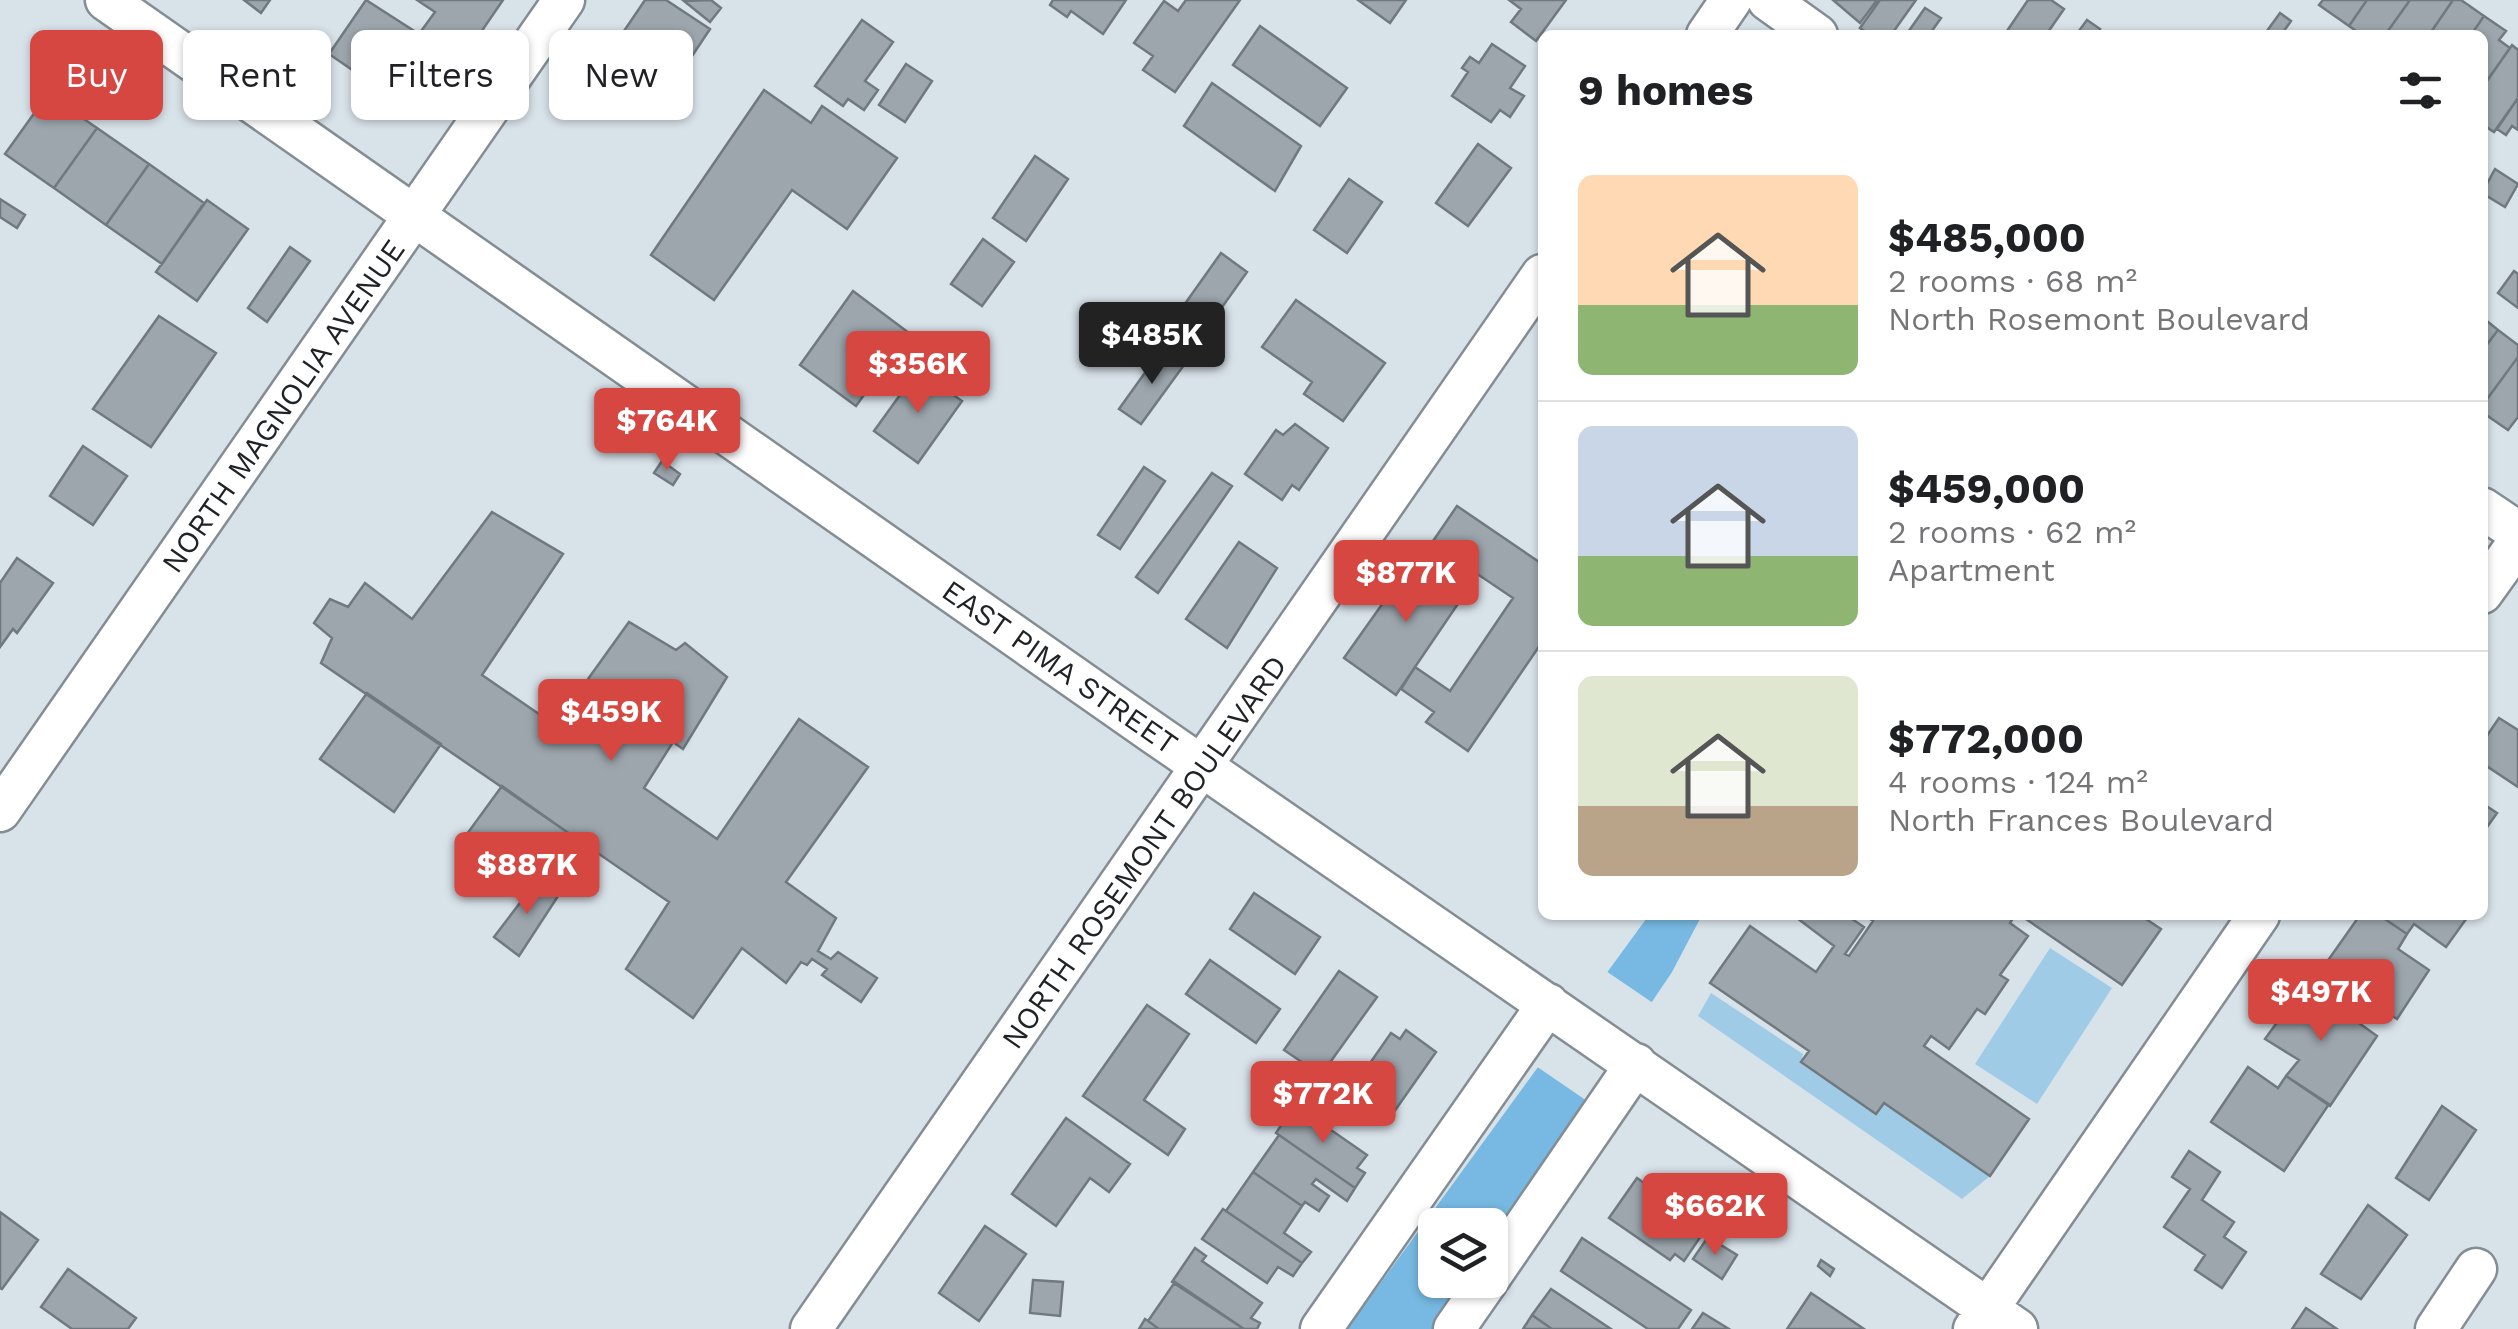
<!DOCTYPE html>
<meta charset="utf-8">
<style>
:root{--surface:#fff;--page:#f6f6f6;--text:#202124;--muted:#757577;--line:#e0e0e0;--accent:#d64742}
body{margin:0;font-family:"Work Sans",sans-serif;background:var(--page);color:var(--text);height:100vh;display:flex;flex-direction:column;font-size:38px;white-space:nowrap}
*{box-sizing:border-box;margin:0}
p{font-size:32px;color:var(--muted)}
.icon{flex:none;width:55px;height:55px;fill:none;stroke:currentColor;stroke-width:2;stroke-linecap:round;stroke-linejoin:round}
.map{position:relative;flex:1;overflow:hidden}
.side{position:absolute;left:1538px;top:30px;width:950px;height:890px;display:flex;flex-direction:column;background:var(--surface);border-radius:15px;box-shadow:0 2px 8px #0004}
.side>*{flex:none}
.hud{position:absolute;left:30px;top:30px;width:950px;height:90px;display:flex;gap:20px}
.buttons{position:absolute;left:1418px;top:1208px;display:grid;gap:20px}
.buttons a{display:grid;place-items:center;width:90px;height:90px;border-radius:15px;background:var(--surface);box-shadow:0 2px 8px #0004;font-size:50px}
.price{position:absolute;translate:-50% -85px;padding:0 22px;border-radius:10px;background:var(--accent);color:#fff;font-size:32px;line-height:65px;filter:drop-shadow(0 2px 5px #0008)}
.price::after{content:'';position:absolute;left:50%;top:60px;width:30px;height:22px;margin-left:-15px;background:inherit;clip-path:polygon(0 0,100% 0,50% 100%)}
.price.selected{background:#222;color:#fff}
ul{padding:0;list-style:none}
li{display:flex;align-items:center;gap:30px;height:250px;padding:0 40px}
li+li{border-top:2px solid var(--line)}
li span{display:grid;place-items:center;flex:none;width:280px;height:200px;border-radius:15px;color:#555}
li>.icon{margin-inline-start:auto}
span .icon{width:120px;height:120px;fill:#fffc;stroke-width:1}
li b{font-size:42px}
h2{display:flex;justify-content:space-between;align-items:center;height:120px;padding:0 40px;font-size:42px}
.pill{padding:0 35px;border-radius:15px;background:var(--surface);box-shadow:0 2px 8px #0004;font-size:35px;line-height:90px}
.pill.selected{background:var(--accent);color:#fff}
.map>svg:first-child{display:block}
.green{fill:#a0cbe7}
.water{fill:#77b9e2}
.pier{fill:#d8e2e9}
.building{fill:#9da6ad;stroke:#70797f;stroke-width:2.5}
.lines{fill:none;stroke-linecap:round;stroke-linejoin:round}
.minor-casing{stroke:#848d93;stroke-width:45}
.minor{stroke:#fff;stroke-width:40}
.labels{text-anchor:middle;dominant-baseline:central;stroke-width:10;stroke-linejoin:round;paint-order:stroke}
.street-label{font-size:30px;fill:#202326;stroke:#fff}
</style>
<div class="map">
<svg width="2518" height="1329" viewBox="0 0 2518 1329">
<rect width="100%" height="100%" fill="#d8e2e9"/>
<!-- green -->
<path class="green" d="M2050,948l62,40 -75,116 -62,-40z
M1711,993l92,61 -2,8 75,52 8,-11 106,73 -28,23 -264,-183z"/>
<!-- water -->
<path class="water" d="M1649,915h53l-30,57 -182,271v-18h-55v55h30l-32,49h-86z"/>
<!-- pier -->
<path class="pier" d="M1603,969l53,36 -66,98 -57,-39z"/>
<!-- building -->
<path class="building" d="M244,0h26l-9,13z
M366,0l53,34 16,-22 -18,-12h86l-81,118 -93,-64z
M645,0h21l44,29 -30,45 -58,-40z
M711,0l10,8 -11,14 -26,-21z
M1053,0h73l-23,34 -32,-23 -4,6 -17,-12z
M1186,0h54l-65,92 -32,-22 10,-14 -19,-13 30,-42 14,10z
M1358,0h48l-16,23z
M1509,0h57l-30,41 -25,-19 10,-13z
M1833,0h44l-17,23z
M1880,0h36l-25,35h-21l-10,-7z
M2028,0h23l13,9 -18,26h-33l-6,-4z
M2323,0h44l-18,26 -30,-21z
M2367,0h43l-25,35h-23l-13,-9z
M2410,0h43l-24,35h-44z
M2453,0h8l23,16 -13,19h-42z
M1925,8l16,10 -12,17h-23z
M2280,13l11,8 -10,14h-17z
M2484,16l22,15 -7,9 11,8 -28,40v-53h-11z
M862,20l31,22 -28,39 13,9 -14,20 -16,-11 -5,7 -28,-20z
M2087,20l13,9 -4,6h-20z
M1260,26l87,62 -27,38 -87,-61z
M1492,44l33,22 -15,22 14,8 -14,21 -10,-7 -9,12 -39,-26 16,-24 -6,-4 8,-11 9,6z
M2512,45l6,5v48l-24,34 -12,-8v-36z
M906,64l26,17 -27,41 -26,-17z
M1212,83l89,63 -26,45 -91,-65z
M764,90l47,33 11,-17 75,52 -50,71 -55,-39 -78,110 -63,-45z
M48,94l49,34 -43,60 -49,-34z
M2518,98v32l-6,-4 -6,9 -9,-6z
M97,128l52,36 -43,61 -52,-37z
M1478,144l33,24 -43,58 -32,-23z
M1035,156l33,23 -42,62 -33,-23z
M149,164l55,39 -42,61 -56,-39z
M2495,169l23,15 -13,23 -23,-14z
M1349,179l33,23 -35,51 -33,-23z
M0,199l25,16 -8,13 -17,-11z
M207,200l41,29 -51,72 -41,-29z
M983,239l31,23 -32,44 -31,-22z
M290,247l20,14 -43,61 -19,-14z
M1221,253l26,19 -44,62 -26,-19z
M2514,271l4,3v34l-20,-15z
M853,291l56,42 -53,73 -56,-41z
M1296,300l89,63 -42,58 -39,-27 8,-12 -50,-35z
M159,316l57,37 -65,94 -58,-38z
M2482,317l16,13 -16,21z
M2498,330l20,15v12l-36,49v-55z
M1162,349l22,16 -43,59 -22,-15z
M2518,357v60l-10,13 -26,-18v-6z
M918,370l44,31 -44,62 -44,-32z
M1295,424l33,24 -29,42 -7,-5 -10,15 -37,-26 31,-44 7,5z
M83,446l44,30 -34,49 -43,-29z
M662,461l18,13 -7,11 -19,-12z
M1144,467l21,14 -45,68 -22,-14z
M1212,473l20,13 -74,107 -22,-16z
M1457,506l85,58v78l-74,109 -42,-29 8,-10 -33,-23 14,-22 35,24 63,-93 -49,-33 -9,14 -24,-16 8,-13 -8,-6z
M492,512l71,42 -81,121 73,50 74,-103 47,28 9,-7 42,34 -44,72 -10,-7 -29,46 73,51 82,-120 69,48 -82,115 50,36 -18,33 13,8 7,-7 39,26 -16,24 -39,-27 5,-6 -15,-10 -5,6 -6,-3 -15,21 -44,-35 -49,70 -67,-49 43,-67 -348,-239 11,-25 -18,-15 16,-24 18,8 17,-24 47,36z
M1239,542l38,26 -50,80 -41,-29z
M1417,555l51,34 -72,106 -52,-37z
M17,558l36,25 -36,50 -4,-4 -13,18v-64z
M367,693l74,51 -47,68 -74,-53z
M2499,718l19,12v57l-36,-24v-20z
M502,786l89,63 -31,44 -21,-15 -6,9 -50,-36 3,-4 -19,-13z
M2482,803l15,10 -15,21z
M539,878l21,15 -41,63 -25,-19z
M1254,893l66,44 -25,37 -65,-45z
M1793,915h53l18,12 -19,27 4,2 24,-35 -8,-6h150l-5,8 18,13 -28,39 8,5 -23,34 -8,-5 -28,40 -18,-13 -7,10 105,73 -39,57 -106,-73 -8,11 -75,-52 8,-11 -99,-68 40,-57 66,46 18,-26z
M2020,915h120l21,14 -39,56z
M2360,915h19l28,19 -9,15 31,21 -32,49 -75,-50z
M2379,915h90l-23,32 -32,-23 -7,10z
M1210,960l70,49 -24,34 -70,-49z
M1339,971l38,26 -56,78 -37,-25z
M2305,984l72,52 -47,70 -44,-30 13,-16 -34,-21z
M1147,1005l42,29 -45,66 41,29 -17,26 -85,-59z
M1406,1030l30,22 -47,67 -39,-27 41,-59 9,6z
M2248,1067l30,21 8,-12 43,28 -45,67 -73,-49z
M1295,1105l72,50 -10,13 8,5 -10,15 -79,-55z
M2442,1106l34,24 -47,70 -33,-22z
M1066,1118l64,46 -21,28 -19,-14 -34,48 -44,-32z
M1279,1135l76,53 -8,13 -31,-22 -4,5 17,12 -10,15 -14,-9 -3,4 -49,-34z
M2189,1151l31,21 -18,28 32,22 -10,15 22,15 -24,36 -27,-18 10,-15 -41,-28 26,-38 -18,-12z
M1253,1172l49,34 -18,27 27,19 -9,11 -76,-52z
M1637,1178l70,49 -23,34 -9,-7 -5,6 -61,-42z
M2368,1205l39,30 -46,64 -40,-25z
M1223,1209l79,54 -9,13 -15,-9 -11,16 -65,-44z
M0,1212l38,28 -36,49 -2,-1z
M985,1226l41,28 -47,67 -40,-28z
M1708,1237l29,18 -15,24 -29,-20z
M1582,1238l109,72 -13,19h-30l-87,-58z
M1195,1248l11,8 -4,5 60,42 -11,15 9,5 -3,6h-13l-72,-47z
M1821,1260l13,9 -4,7 -12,-10z
M68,1269l68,49 -8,11h-56l-31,-22z
M1033,1280l30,2 -3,34 -30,-3z
M1175,1282l69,47h-85l-11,-8z
M1551,1289l60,40h-59l-20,-14z
M1811,1293l53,36h-77z
M2306,1308l31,21h-45z
M1703,1313l26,16h-37z
M1532,1315l20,14h-29z
M1145,1319l3,2 11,8h-20z"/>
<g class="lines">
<!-- minor casing -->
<g class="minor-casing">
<path id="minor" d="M106,0l1049,734 862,595
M1768,0l49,35
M1707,35l24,-35
M2482,508l36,24
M2482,593l36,-50
M0,811l564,-811
M1490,1277l146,-213
M811,1329l731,-1054
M1321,1329l227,-325
M1454,1329l34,-49
M1974,1329l285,-414
M2436,1329l40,-60"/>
</g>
<!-- minor -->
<use href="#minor" class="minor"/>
</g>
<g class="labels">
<!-- street labels -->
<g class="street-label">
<text transform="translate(283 406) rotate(-55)">NORTH MAGNOLIA AVENUE</text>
<text transform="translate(1060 667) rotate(35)">EAST PIMA STREET</text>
<text transform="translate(1144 852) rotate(-55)">NORTH ROSEMONT BOULEVARD</text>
</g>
</g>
</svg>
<div class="buttons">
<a><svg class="icon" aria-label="layers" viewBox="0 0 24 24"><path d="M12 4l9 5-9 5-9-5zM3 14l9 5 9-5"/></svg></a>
</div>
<b class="price selected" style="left:1152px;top:387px">$485K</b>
<b class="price" style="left:918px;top:416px">$356K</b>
<b class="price" style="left:667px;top:473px">$764K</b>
<b class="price" style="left:1406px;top:625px">$877K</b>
<b class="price" style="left:611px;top:764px">$459K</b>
<b class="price" style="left:527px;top:917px">$887K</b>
<b class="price" style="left:2321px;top:1044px">$497K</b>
<b class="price" style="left:1323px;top:1146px">$772K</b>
<b class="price" style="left:1715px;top:1258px">$662K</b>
<div class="hud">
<a class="pill selected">Buy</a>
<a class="pill">Rent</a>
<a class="pill">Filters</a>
<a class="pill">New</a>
</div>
<section class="side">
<h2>9 homes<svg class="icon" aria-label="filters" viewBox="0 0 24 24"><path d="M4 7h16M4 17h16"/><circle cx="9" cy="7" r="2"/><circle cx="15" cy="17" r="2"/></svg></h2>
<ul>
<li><span style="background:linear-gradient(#ffd9b3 65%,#8fb573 0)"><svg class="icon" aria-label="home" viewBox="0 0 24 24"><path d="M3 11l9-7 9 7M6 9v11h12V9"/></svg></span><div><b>$485,000</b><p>2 rooms · 68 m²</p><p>North Rosemont Boulevard</p></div></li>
<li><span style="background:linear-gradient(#c9d6e8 65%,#8fb573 0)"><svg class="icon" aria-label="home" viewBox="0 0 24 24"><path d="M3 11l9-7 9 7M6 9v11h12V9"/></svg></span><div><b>$459,000</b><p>2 rooms · 62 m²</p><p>Apartment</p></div></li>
<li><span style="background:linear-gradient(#dfe7d0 65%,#b9a48a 0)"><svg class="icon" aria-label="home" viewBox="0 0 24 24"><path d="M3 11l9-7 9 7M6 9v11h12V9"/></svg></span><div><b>$772,000</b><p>4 rooms · 124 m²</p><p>North Frances Boulevard</p></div></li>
</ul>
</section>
</div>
